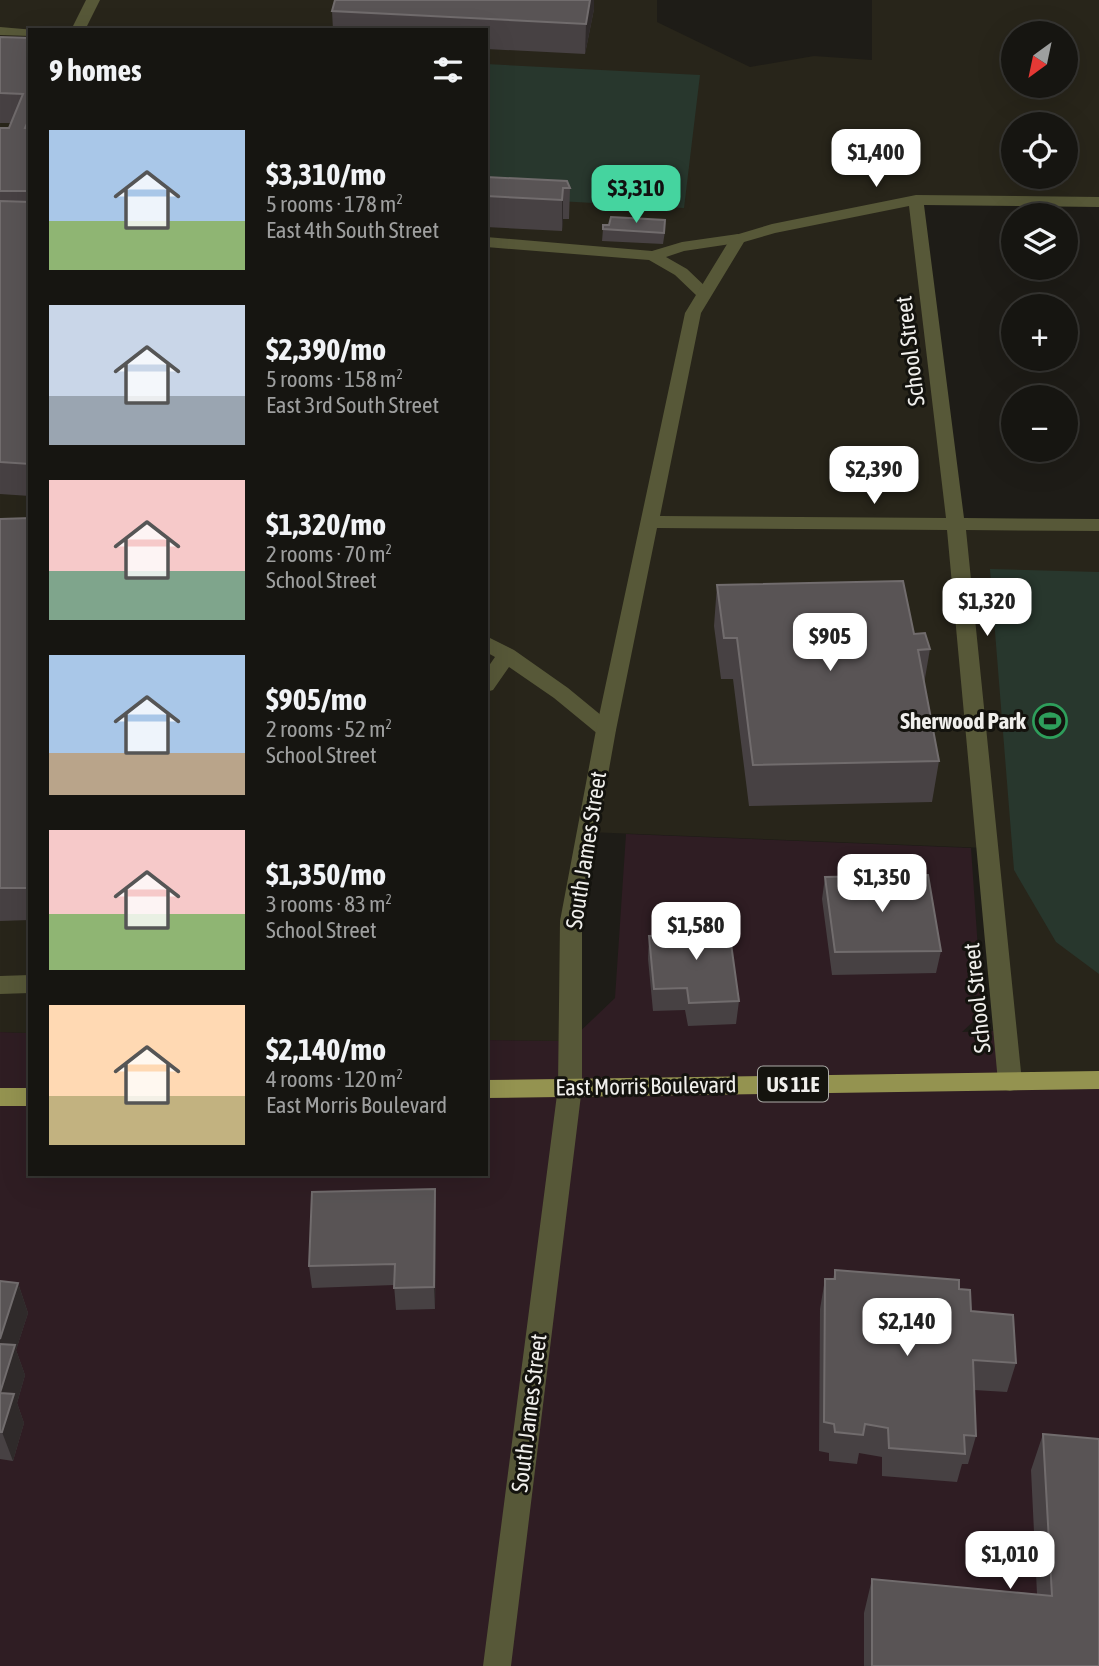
<!DOCTYPE html>
<meta charset="utf-8">
<style>
:root{--surface:#161511;--page:#1f1e1a;--text:#f1f3f6;--muted:#9e9f9f;--line:#353431;--accent:#45d49f}
body{margin:0;font-family:"Asap Condensed",sans-serif;background:var(--page);color:var(--text);height:100vh;display:flex;flex-direction:column;font-size:26px;white-space:nowrap}
*{box-sizing:border-box;margin:0}
p{font-size:23px;color:var(--muted)}
.icon{flex:none;width:38px;height:38px;fill:none;stroke:currentColor;stroke-width:2;stroke-linecap:round;stroke-linejoin:round}
.map{position:relative;flex:1;overflow:hidden}
.panel{position:absolute;left:28px;top:28px;width:460px;height:1148px;display:flex;flex-direction:column;background:var(--surface);border-radius:0px;box-shadow:0 7px 28px #0002,0 0 0 2px var(--line)}
.panel>*{flex:none}
.needle{width:46px;rotate:213deg}
.buttons{position:absolute;left:1001px;top:21px;display:grid;gap:14px}
.buttons a{display:grid;place-items:center;width:77px;height:77px;border-radius:50%;background:var(--surface);box-shadow:0 7px 28px #0002,0 0 0 2px var(--line);font-size:35px}
.price{position:absolute;translate:-50% -60px;padding:0 16px;border-radius:14px;background:#fff;color:#222;font-size:23px;line-height:46px;filter:drop-shadow(0 2px 4px #0008)}
.price::after{content:'';position:absolute;left:50%;top:42px;width:21px;height:16px;margin-left:-10px;background:inherit;clip-path:polygon(0 0,100% 0,50% 100%)}
.price.active{background:var(--accent);color:#111}
ul{padding:0;list-style:none}
li{display:flex;align-items:center;gap:21px;height:175px;padding:0 21px}
li span{display:grid;place-items:center;flex:none;width:196px;height:140px;border-radius:0px;color:#555}
li>.icon{margin-inline-start:auto}
span .icon{width:84px;height:84px;fill:#fffc;stroke-width:1}
li b{font-size:30px}
h2{display:flex;justify-content:space-between;align-items:center;height:84px;padding:0 21px;font-size:30px}
.map>svg:first-child{display:block}
.commercial{fill:#2f1d23}
.built{fill:#28251a;fill-rule:evenodd}
.green{fill:#28372d}
.lines{fill:none;stroke-linecap:round;stroke-linejoin:round}
.lane{fill:#575838;fill-rule:evenodd}
.street{fill:#575838;fill-rule:evenodd}
.primary{fill:#949350;fill-rule:evenodd}
.wall{fill:#474143}
.shaded-wall{fill:#2f2a2a}
.building{fill:#595455;stroke:#716c6d;stroke-width:2}
.labels{text-anchor:middle;dominant-baseline:central;stroke-width:6;stroke-linejoin:round;paint-order:stroke}
.shield{fill:#14130e;stroke:#aeada9;stroke-width:2}
.shield-label{font-size:21px;font-weight:bold;fill:#f0efec}
.street-label{font-size:23px;fill:#f0efec;stroke:#14130e}
.poi-label{font-size:23px;font-weight:bold;fill:#f0efec;stroke:#14130e;text-anchor:end}
</style>
<div class="map">
<svg width="1099" height="1666" viewBox="0 0 1099 1666">
<rect width="100%" height="100%" fill="#1e1c17"/>
<!-- commercial -->
<path class="commercial" d="M626,834l345,14 11,159 -6,12 -14,13 137,-5v639h-1099v-634l30,1v141h456l1,-134 83,1 45,-43z"/>
<!-- built -->
<path class="built" d="M0,0h657v22l93,45 64,-11 58,4v-60h227v202l-182,-2 39,325h143v555l-89,2 -23,-234 -399,-16 -18,209 -83,-1 -1,-1010h-456v1003l-30,-1zM1013,33h53v53h-53zM1013,124h53v53h-53z"/>
<!-- green -->
<path class="green" d="M486,64l214,11 -16,133 -197,-11z
M990,569l109,3v402l-43,-32 -42,-72z"/>
<g class="lines">
<!-- lane -->
<path class="lane" d="M86,0h14l-15,30h-14z
M0,27l35,3h-5v6l-30,-1z
M738,234l8,5 -2,3 -60,9 -18,6 21,12 22,21 2,3 -2,3h-12l-22,-21 -26,-15 -163,-13v-10l166,14 30,-9z
M486,636l28,14 54,38 45,37 3,5 -3,5h-14l-45,-37 -45,-31 -16,23 -7,2v-22l9,-13 -9,-5z
M30,975v18l-30,1v-18z"/>
<!-- street -->
<path class="street" d="M916,195l183,2v10l-175,-2 40,313 135,1v12l-133,-1 56,552 -4,7 -8,2 -8,-2 -4,-7 -51,-552 -290,-2 -41,202 -34,191v166l-71,579h-28l75,-579 2,-166 36,-191 89,-417 47,-77 40,-12zM909,206l37,312 -286,-2 41,-203 43,-71 31,-9z"/>
<!-- primary -->
<path class="primary" d="M1099,1071v18l-613,9v-18z
M0,1088h30v18h-30z"/>
</g>
<!-- wall -->
<path class="wall" d="M335,0h259v9l-9,45 -99,-5v-19h-153l-1,-19z
M0,37l30,1v458l-30,-2v-366h9l1,-5h-10z
M486,177l84,11 -1,31h-6l-1,12 -76,-4z
M603,229l62,2 -2,13 -61,-3z
M30,518v402l-30,1v-402z
M717,585l197,49 16,15 -6,35 15,77 -7,41 -183,4 -16,-127h-12l-7,-53z
M825,877l116,74 -5,22 -104,2 -10,-76z
M672,924l67,77 -3,23 -48,2 -3,-16 -32,1 -5,-52 1,-23 22,-1z
M435,1189l1,21 -1,99 -39,1 -2,-25 -82,3 -3,-22z
M835,1270l124,19 12,22 45,52 -9,29 -33,-2 2,46 -8,28h-6l-5,18 -75,-6v-19l-23,-4 -2,11 -28,-3v-8l-10,-2 1,-142 5,-30h8z
M0,1281l18,2 10,30 -12,37 9,25 -8,28 7,20 -11,38 -13,-2z
M1043,1434l56,232h-235v-53l8,-34 165,15 -6,-124z"/>
<!-- shaded-wall -->
<path class="shaded-wall" d="M590,0h4v9l-9,45 1,-30z
M30,117v37l-5,-26z
M563,188v31l-1,12v-31z
M435,1189l1,21 -1,99 -1,-22z
M18,1283l10,30 -12,37 9,25 -8,28 7,20 -11,38 -11,-29 -2,-39v-54z"/>
<!-- building -->
<path class="building" d="M335,0h255l-4,24 -254,-13z
M0,37l30,1v79l-5,11 5,1v62h-30v-63h9l14,-34 -23,-1z
M486,177l81,4 3,7h-7l-1,12 -76,-4z
M0,201l30,1v262l-30,-2z
M611,217l54,3 -1,13 -61,-4v-4h6z
M30,518v370h-30v-369z
M903,581l11,53 11,-1 5,16 -12,1 21,111 -186,4 -16,-127h-13l-7,-53z
M928,875l13,76 -106,1 -10,-75z
M728,922l11,79 -50,2 -2,-15 -33,1 -5,-53 24,-1 -1,-11z
M435,1189l-1,98 -40,1 1,-24 -86,2 3,-74z
M835,1270l124,10v9l11,1 1,21 42,4 3,48 -43,-3 3,76 -12,-1 1,19 -76,-6 -1,-20 -23,-4 -2,11 -28,-3 -1,-8 -10,-2 1,-143h10z
M0,1281l18,2 -18,56z
M0,1344l15,1 -15,48 14,1 -12,38h-2z
M1043,1434l56,5v227h-227v-87l180,17z"/>
<!-- icons -->
<defs>
<g id="stadium-ring" transform="scale(1.75)"><circle r="9.5" fill="#14130e" stroke="#2e9e5b" stroke-width="1.5"/><path d="M0-5a6.5 5 0 1 0 0 10a6.5 5 0 1 0 0-10ZM-3.5-1.8h7v3.6h-7Z" fill="#2e9e5b"/></g>
</defs>
<g fill-rule="evenodd">
<use href="#stadium-ring" x="1050" y="721"/>
</g>
<g class="labels">
<!-- shield labels -->
<rect class="shield" x="758" y="1066.5" width="70" height="35" rx="5"/>
<g class="shield-label">
<text x="793" y="1084">US 11E</text>
</g>
<!-- street labels -->
<g class="street-label">
<text transform="translate(910 351) rotate(-97)">School Street</text>
<text transform="translate(586 850) rotate(-81)">South James Street</text>
<text transform="translate(977 998) rotate(-96)">School Street</text>
<text transform="translate(646 1086) rotate(-1)">East Morris Boulevard</text>
<text transform="translate(529 1413) rotate(-83)">South James Street</text>
</g>
<!-- poi labels -->
<g class="poi-label">
<text x="1026" y="721">Sherwood Park</text>
</g>
</g>
</svg>
<div class="buttons">
<a><svg class="needle" viewBox="-14 -14 28 28"><path d="M0-13l5 13h-10z" fill="#e53935"/><path d="M0 13l5-13h-10z" fill="#9e9f9f"/></svg></a>
<a><svg class="icon" aria-label="locate" viewBox="0 0 24 24"><circle cx="12" cy="12" r="6"/><path d="M12 2v4M12 18v4M2 12h4M18 12h4"/></svg></a>
<a><svg class="icon" aria-label="layers" viewBox="0 0 24 24"><path d="M12 4l9 5-9 5-9-5zM3 14l9 5 9-5"/></svg></a>
<a>+</a>
<a>−</a>
</div>
<b class="price" style="left:876px;top:189px">$1,400</b>
<b class="price active" style="left:636px;top:225px">$3,310</b>
<b class="price" style="left:874px;top:506px">$2,390</b>
<b class="price" style="left:987px;top:638px">$1,320</b>
<b class="price" style="left:830px;top:673px">$905</b>
<b class="price" style="left:882px;top:914px">$1,350</b>
<b class="price" style="left:696px;top:962px">$1,580</b>
<b class="price" style="left:907px;top:1358px">$2,140</b>
<b class="price" style="left:1010px;top:1591px">$1,010</b>
<section class="panel">
<h2>9 homes<svg class="icon" aria-label="filters" viewBox="0 0 24 24"><path d="M4 7h16M4 17h16"/><circle cx="9" cy="7" r="2"/><circle cx="15" cy="17" r="2"/></svg></h2>
<ul>
<li><span style="background:linear-gradient(#a9c7e8 65%,#8fb573 0)"><svg class="icon" aria-label="home" viewBox="0 0 24 24"><path d="M3 11l9-7 9 7M6 9v11h12V9"/></svg></span><div><b>$3,310/mo</b><p>5 rooms · 178 m²</p><p>East 4th South Street</p></div></li>
<li><span style="background:linear-gradient(#c9d6e8 65%,#9aa5b1 0)"><svg class="icon" aria-label="home" viewBox="0 0 24 24"><path d="M3 11l9-7 9 7M6 9v11h12V9"/></svg></span><div><b>$2,390/mo</b><p>5 rooms · 158 m²</p><p>East 3rd South Street</p></div></li>
<li><span style="background:linear-gradient(#f6c9c9 65%,#7fa58c 0)"><svg class="icon" aria-label="home" viewBox="0 0 24 24"><path d="M3 11l9-7 9 7M6 9v11h12V9"/></svg></span><div><b>$1,320/mo</b><p>2 rooms · 70 m²</p><p>School Street</p></div></li>
<li><span style="background:linear-gradient(#a9c7e8 70%,#b9a48a 0)"><svg class="icon" aria-label="home" viewBox="0 0 24 24"><path d="M3 11l9-7 9 7M6 9v11h12V9"/></svg></span><div><b>$905/mo</b><p>2 rooms · 52 m²</p><p>School Street</p></div></li>
<li><span style="background:linear-gradient(#f6c9c9 60%,#8fb573 0)"><svg class="icon" aria-label="home" viewBox="0 0 24 24"><path d="M3 11l9-7 9 7M6 9v11h12V9"/></svg></span><div><b>$1,350/mo</b><p>3 rooms · 83 m²</p><p>School Street</p></div></li>
<li><span style="background:linear-gradient(#ffd9b3 65%,#c2b280 0)"><svg class="icon" aria-label="home" viewBox="0 0 24 24"><path d="M3 11l9-7 9 7M6 9v11h12V9"/></svg></span><div><b>$2,140/mo</b><p>4 rooms · 120 m²</p><p>East Morris Boulevard</p></div></li>
</ul>
</section>
</div>
